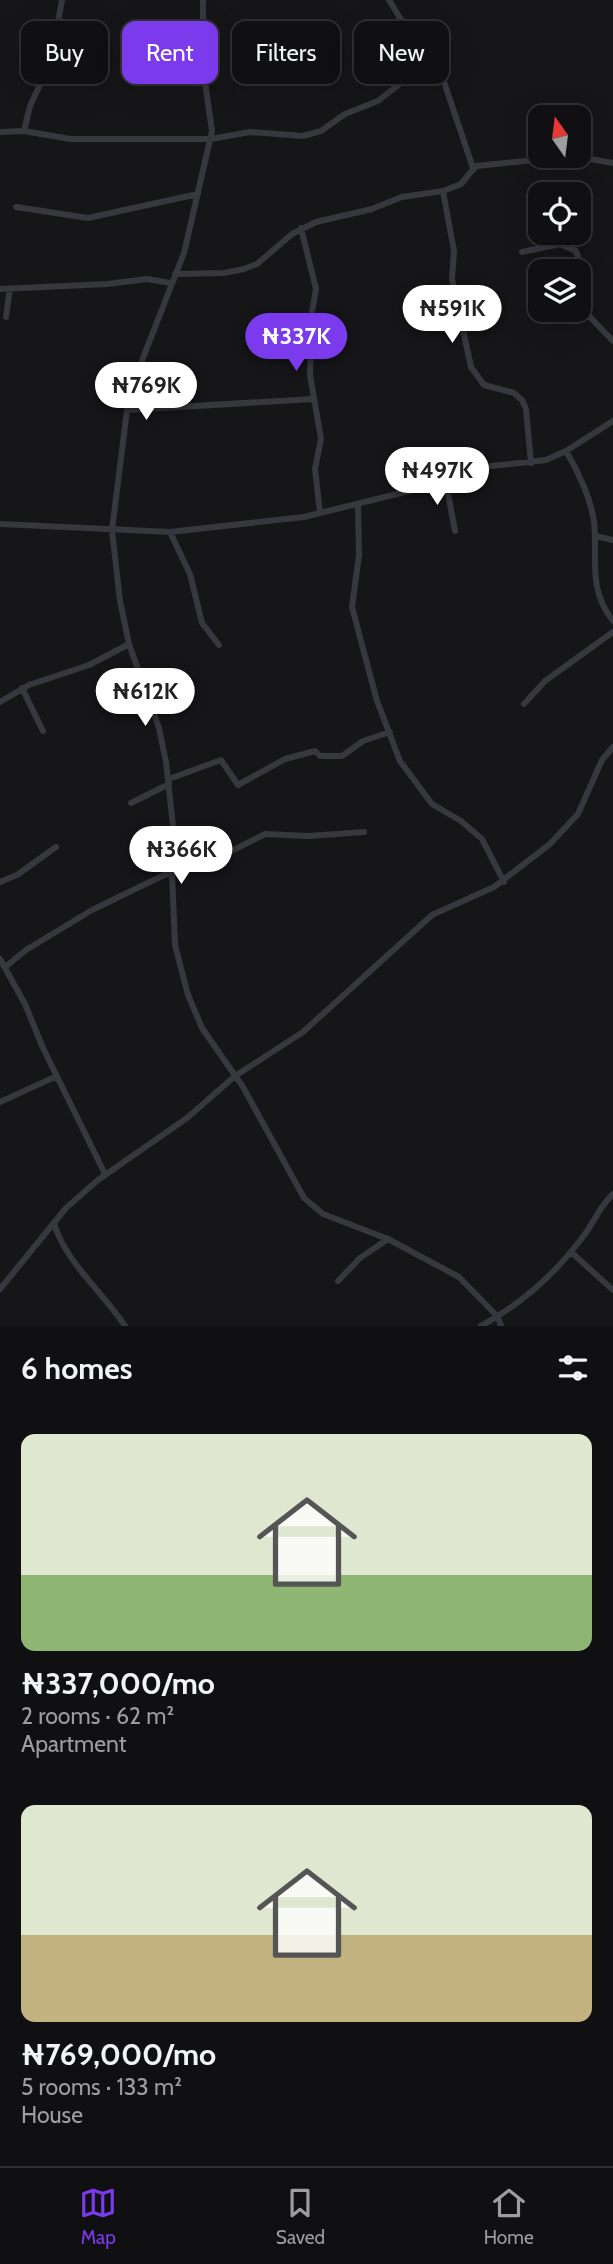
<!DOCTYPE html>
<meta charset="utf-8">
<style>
:root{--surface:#101012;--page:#19191b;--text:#f1f3f6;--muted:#9c9d9f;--line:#303032;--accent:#7c3aed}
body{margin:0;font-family:Cabin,sans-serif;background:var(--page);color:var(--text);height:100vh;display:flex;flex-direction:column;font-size:26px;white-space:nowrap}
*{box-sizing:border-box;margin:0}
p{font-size:23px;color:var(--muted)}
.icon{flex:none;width:38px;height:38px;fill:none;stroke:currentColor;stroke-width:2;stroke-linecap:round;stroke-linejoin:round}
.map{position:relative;height:1326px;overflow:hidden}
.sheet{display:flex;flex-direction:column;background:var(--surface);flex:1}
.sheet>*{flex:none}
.hud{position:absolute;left:21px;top:21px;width:572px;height:63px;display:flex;gap:14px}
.needle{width:46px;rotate:346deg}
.buttons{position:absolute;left:528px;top:105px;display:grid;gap:14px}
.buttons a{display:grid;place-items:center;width:63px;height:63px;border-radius:14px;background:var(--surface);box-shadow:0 7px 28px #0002,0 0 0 2px var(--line);font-size:35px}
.price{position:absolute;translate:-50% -60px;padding:0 16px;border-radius:24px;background:#fff;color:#222;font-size:23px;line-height:46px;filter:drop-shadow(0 2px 4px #0008)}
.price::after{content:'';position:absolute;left:50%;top:42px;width:21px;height:16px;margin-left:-10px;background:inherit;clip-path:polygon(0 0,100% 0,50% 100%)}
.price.active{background:var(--accent);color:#fff}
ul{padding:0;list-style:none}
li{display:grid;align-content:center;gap:14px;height:371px;padding:0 21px}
li span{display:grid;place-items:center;height:217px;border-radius:14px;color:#555}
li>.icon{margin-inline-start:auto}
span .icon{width:126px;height:126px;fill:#fffc;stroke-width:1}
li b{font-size:30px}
h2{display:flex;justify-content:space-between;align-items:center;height:84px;padding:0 21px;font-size:30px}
.tag{padding:0 24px;border-radius:14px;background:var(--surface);box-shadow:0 7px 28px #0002,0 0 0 2px var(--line);font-size:24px;line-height:63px}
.tag.active{background:var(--accent);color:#fff}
.tabs{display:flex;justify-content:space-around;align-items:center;height:98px;border-top:2px solid var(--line);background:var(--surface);font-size:19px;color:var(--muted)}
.tabs a{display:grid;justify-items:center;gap:4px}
.tabs .active{color:var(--accent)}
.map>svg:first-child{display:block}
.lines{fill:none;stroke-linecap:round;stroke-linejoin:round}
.minor{stroke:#37383d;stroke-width:6}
</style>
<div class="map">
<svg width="613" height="1326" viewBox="0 0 613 1326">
<rect width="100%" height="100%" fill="#161618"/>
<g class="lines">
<!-- minor -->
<path class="minor" d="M203,0v68l9,63 -28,122 -41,105 -16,52 -15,120 8,71 9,43 30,84 7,34 9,82 -3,29 3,72 13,50 14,33 41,59 61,111 19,16 65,25 71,38 39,40 3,9
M389,0l11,18 38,46 35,104
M24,131l46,8h141l39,-7 53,4 18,-5 24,-17 33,-13 56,-44
M0,132l24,-1 6,-25 21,-45 11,-61
M443,191l11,60 -2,28 19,88 13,18 30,8 8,7 4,9 5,54
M16,207l72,11 110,-24
M301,228l15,61 -4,23 -2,63 11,64 -6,30 5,44
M522,252l38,-8 16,7 11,31 2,34 24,25
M175,274l49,-1 20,-4 13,-5 35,-30 24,-12 56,-13 30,-12 41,-6 18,-7 15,-18 98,-10 39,7
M0,289l107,-5 40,-5 24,4
M6,317l4,-29
M127,410l186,-11
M566,451c12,20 25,48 28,71 4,36 -7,66 19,99
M445,477l10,54
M358,505l1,50 -7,52 25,94 23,60 32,43 29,17 21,18 22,43
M0,524l170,8 134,-15 113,-28 56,-21 73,-8 20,-9 47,-30
M170,532l20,42 12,49 17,22
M595,536l18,4
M22,688l21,43
M0,702l29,-17 60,-20 40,-21
M524,704l21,-23 68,-49
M169,779l52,-19 17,25 47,-26 30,-8 5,5h22l21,-15 27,-9
M131,803l38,-19
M0,882l17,-7 39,-28
M0,959l25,45 18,44 62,126
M5,967l21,-17 66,-40 72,-35 38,-9 63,-32 44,2 55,-4
M0,1102l57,-26
M54,1223c11,39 49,69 71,103
M571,1252l42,38
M338,1281l22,-23 28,-19
M0,1289l66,-81 32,-28 89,-62 48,-42 68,-44 129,-117 62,-28 56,-43 28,-30 24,-54 11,-13
M481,1326c40,-22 74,-52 101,-88 12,-15 17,-31 31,-44"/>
</g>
</svg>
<div class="buttons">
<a><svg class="needle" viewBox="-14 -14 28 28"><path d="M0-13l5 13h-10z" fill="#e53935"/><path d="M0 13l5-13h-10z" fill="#9c9d9f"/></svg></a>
<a><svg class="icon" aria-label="locate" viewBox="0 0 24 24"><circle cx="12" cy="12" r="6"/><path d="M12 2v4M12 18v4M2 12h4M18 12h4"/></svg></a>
<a><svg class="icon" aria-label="layers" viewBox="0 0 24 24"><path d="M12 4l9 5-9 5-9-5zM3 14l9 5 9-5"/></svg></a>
</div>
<b class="price" style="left:452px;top:345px">₦591K</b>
<b class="price active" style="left:296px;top:373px">₦337K</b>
<b class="price" style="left:146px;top:422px">₦769K</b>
<b class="price" style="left:437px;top:507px">₦497K</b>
<b class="price" style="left:145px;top:728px">₦612K</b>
<b class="price" style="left:181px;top:886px">₦366K</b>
<div class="hud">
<a class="tag">Buy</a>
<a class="tag active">Rent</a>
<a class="tag">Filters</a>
<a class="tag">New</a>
</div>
</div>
<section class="sheet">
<h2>6 homes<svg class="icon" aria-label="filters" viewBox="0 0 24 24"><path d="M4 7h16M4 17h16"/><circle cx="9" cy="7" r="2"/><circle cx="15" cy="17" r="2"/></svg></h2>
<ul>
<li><span style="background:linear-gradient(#dfe7d0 65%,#8fb573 0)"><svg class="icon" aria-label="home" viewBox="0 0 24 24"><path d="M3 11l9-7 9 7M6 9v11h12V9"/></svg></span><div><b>₦337,000/mo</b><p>2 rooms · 62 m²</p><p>Apartment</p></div></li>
<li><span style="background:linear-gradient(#dfe7d0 60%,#c2b280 0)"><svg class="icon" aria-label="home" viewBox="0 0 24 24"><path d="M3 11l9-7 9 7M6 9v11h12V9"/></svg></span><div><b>₦769,000/mo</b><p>5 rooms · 133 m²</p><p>House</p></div></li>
</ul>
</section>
<nav class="tabs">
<a class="active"><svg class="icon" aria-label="map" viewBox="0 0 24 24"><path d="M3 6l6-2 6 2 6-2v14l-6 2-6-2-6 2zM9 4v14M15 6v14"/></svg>Map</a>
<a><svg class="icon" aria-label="saved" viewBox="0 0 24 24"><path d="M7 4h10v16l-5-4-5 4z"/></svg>Saved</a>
<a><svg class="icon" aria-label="home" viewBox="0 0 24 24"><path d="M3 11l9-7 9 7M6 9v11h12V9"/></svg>Home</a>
</nav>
